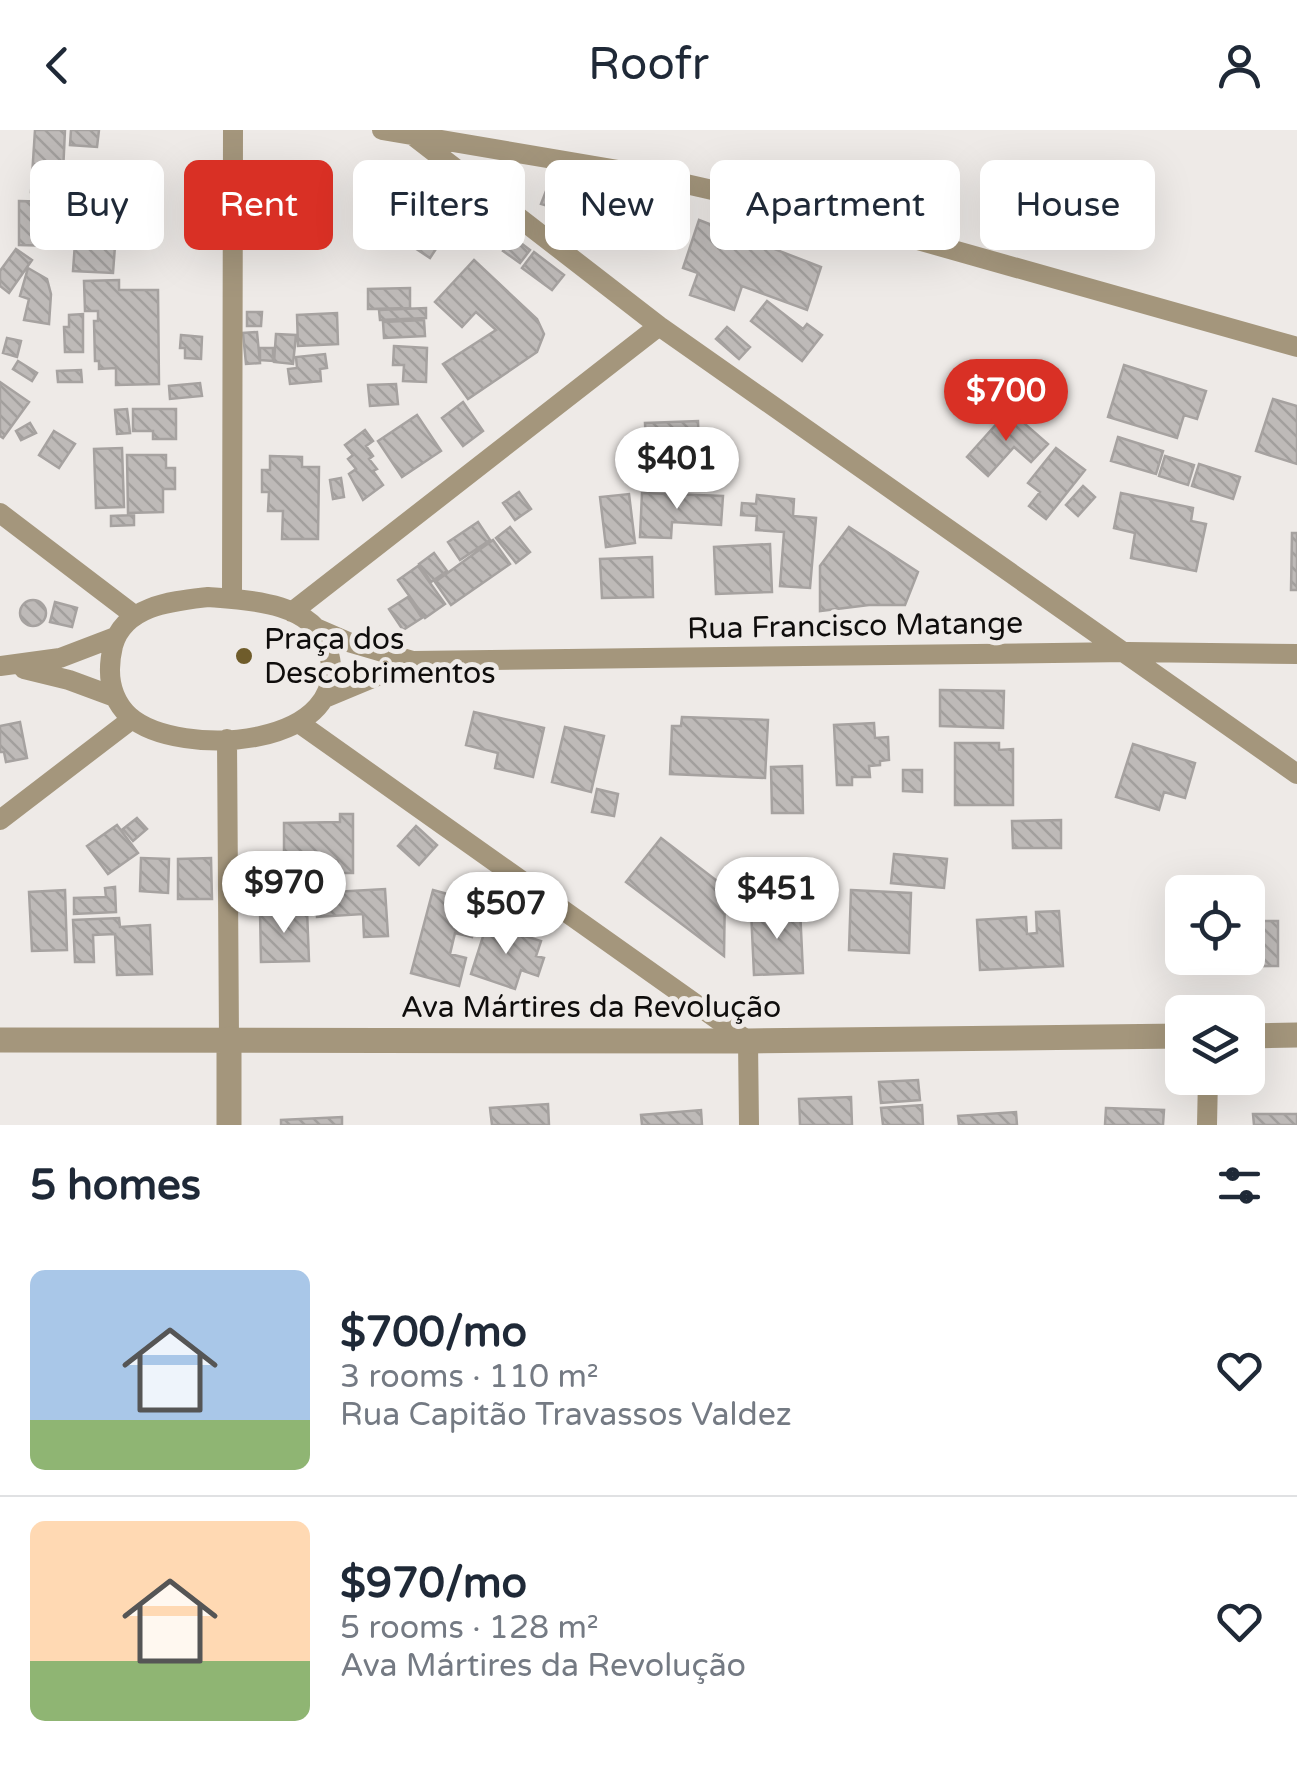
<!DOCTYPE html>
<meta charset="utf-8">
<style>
:root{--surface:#fff;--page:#f6f6f7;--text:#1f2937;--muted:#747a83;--line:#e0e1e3;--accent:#d93025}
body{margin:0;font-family:"Varela Round",sans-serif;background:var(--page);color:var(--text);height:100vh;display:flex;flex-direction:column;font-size:38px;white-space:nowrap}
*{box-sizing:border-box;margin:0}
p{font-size:32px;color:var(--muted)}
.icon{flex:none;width:55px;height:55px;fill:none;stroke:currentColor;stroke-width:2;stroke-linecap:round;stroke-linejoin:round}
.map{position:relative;height:995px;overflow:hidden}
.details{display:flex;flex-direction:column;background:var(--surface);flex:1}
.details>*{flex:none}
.guide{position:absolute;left:30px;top:30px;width:1238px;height:90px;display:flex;gap:20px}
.tools{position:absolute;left:1165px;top:745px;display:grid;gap:20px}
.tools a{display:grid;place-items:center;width:100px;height:100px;border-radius:15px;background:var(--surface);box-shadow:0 10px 40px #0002;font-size:50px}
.price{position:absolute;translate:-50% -85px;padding:0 22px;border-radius:35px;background:#fff;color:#222;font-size:32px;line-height:65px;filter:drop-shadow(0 2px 5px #0008)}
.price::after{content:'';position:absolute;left:50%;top:60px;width:30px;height:22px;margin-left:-15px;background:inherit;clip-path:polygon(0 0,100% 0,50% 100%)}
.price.selected{background:var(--accent);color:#fff}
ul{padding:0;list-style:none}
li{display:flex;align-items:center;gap:30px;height:250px;padding:0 30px}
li+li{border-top:2px solid var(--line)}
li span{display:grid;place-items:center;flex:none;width:280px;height:200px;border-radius:15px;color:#555}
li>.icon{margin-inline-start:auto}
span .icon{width:120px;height:120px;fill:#fffc;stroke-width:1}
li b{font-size:42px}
h2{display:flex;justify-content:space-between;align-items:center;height:120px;padding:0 30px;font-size:42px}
.pill{padding:0 35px;border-radius:15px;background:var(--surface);box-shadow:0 10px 40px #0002;font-size:35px;line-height:90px}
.pill.selected{background:var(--accent);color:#fff}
header{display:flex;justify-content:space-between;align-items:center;height:130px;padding:0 30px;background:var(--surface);font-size:45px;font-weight:600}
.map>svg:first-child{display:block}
.building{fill:url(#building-back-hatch);stroke:#a6a2a0;stroke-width:2.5}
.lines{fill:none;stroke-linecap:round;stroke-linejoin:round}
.minor{stroke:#a4967c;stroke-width:20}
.tertiary{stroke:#a4967c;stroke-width:25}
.poi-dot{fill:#6f5c2b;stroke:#eeeae7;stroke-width:4}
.labels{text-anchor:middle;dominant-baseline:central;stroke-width:10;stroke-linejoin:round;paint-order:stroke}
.street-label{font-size:30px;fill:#0f0d0c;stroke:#eeeae7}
.poi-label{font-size:30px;fill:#0f0d0c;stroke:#eeeae7;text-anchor:start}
</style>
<header><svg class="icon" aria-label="back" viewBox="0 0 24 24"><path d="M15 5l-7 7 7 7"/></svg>Roofr<svg class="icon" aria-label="person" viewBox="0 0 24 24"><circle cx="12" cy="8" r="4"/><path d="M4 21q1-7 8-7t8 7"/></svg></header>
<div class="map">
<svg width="1297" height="995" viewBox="0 0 1297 995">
<defs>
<pattern id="building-back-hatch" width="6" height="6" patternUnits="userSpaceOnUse" patternTransform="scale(2.5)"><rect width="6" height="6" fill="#bebab8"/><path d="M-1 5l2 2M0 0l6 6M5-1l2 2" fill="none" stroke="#a29f9d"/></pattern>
</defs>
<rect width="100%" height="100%" fill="#eeeae7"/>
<!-- building -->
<path class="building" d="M35,0h30l-3,64 -31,-2z
M71,0h28l-2,17 -27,-2z
M70,36l86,5 -4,69 -30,-1v-19h-12v-10l-10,-1 1,-12 -32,-2z
M546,61l23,12 1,-4 13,1 1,-2 26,12 3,-7 5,2 1,-5 8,3 -14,41 -17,-5 2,-8 -21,-11 2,-5 -14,-5 1,-4 -9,-2 -2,4 -14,-4z
M420,67l35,23 -25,38 -35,-23z
M19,71l36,1v44l-36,-1z
M60,74h23v20h-23z
M699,90l122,47 -14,43 -65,-24 -8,24 -44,-15 8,-22 -15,-5z
M115,95l1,18h-26v-17z
M84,97v13h-15v-12z
M513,107l17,13 -10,13 -17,-12z
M75,113l40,3 -2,27 -40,-2z
M16,119l16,11 -23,33 -9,-7v-15z
M534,122l30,23 -12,15 -30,-22z
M474,130l63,59 7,15 -7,18 -69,47 -25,-35 53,-34 -20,-18 -14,15 -27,-25z
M28,138l19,11 4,15 -2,30 -25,-4 5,-21 -9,-3z
M119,150v10h39l1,94 -43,1v-17l-17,1v-8h-4l-1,-40h4v-10h-13l-1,-30z
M410,158v20l-42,1v-20z
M767,171l36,28 4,-5 15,11 -20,26 -51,-40z
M426,178v10l-46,2 -1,-10z
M247,182h15l-1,14h-14z
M337,183l1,31 -40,2 -1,-31z
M83,184v38h-18l-1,-25h5v-12z
M424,190l1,16 -41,2 -1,-16z
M727,197l23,20 -11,12 -23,-20z
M257,202l3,31 -14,1 -3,-31z
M276,204l20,1 -3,29 -19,-2z
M181,205l21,2 -1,22 -16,-1v-10h-5z
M7,208l14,3 -4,16 -14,-4z
M394,216l33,2 -1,34 -23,-1 1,-16h-11z
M260,218h13v13l-13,-1z
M325,224l2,14 -7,1 1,12 -31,3 -2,-15 9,-1 -1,-11z
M18,231l19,12 -5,8 -19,-12z
M1124,235l82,26 -9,28 -13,-4 -7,23 -69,-21z
M81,240l1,12h-24l-1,-11z
M0,252l29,20 -26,36 -3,-2z
M200,253l2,13 -32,3 -1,-13z
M396,254l2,20 -28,2 -2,-21z
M1273,269l24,7v58l-41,-13z
M463,272l20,29 -20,15 -21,-28z
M127,279l3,24 -13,1 -2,-24z
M133,279h43v30h-23v-8h-20z
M1009,280l39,34 -17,18 -17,-15 -26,29 -21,-19z
M417,285l24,36 -39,26 -24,-36z
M698,291l2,62 -47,1v-18l8,-1 -1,-19h-14l-1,-23z
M30,293l6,10 -15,7 -5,-9z
M365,300l8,11 -7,5 7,10 -4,3 8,10 -4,2 10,14 -20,15 -14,-26 7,-5 -8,-10 5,-4 -8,-10z
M54,301l21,13 -16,24 -20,-13z
M1118,307l45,14 -7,23 -45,-13z
M122,318l2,59 -28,1 -2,-59z
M1056,318l29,22 -39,49 -17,-13 11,-14 -12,-9z
M127,325h39v13h9v21h-12v23l-35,1z
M270,326l32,1v10h17l-1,72h-36l1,-28h-15l1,-19h-7v-22h8z
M1165,326l29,9 -6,20 -29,-9z
M1199,334l41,13 -7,22 -41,-13z
M341,348l3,19 -11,2 -3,-19z
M1083,356l12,11 -17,19 -12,-11z
M519,362l12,17 -16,11 -12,-17z
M642,363l81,3 -2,29 -49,-3 -1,16 -31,-1z
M1121,363l72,15 -2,13 15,3 -10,47 -65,-13 4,-25 -21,-5z
M629,364l6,49 -29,4 -6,-50z
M757,365l37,4 -1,17 23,2 -6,70 -30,-2 4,-54 -28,-2 1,-14 -16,-1 1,-12 14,1z
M134,385v10l-23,1v-10z
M478,392l12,18 -30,20 -12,-18z
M510,397l20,25 -14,11 -20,-25z
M849,397l69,45 -13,33h-36l-49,6v-45z
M1292,403h5v57h-6z
M493,410l17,24 -59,41 -16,-23z
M770,414l2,48 -56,2 -2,-47z
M434,423l13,18 -16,11 -12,-18z
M652,427l1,40 -51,1 -2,-39z
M418,436l27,38 -20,14 -27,-38z
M408,467l14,21 -19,12 -14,-21z
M20 483a13 13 0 1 1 26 0a13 13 0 1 1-26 0Z
M55,472l22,6 -5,19 -22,-5z
M940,560l64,1 -1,37 -63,-2z
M474,582l70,16 -11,49 -38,-9 3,-15 -32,-8z
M682,587l86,3 -3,58 -95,-4 2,-48h9z
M20,592l7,36 -21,4 -2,-10h-4v-26z
M874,593l1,15 13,-1 1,23 -9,1v4l-11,1 1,11h-18v8h-15l-3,-60z
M565,597l39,9 -13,56 -39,-10z
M955,613h44v7l14,-1v56h-58z
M1133,614l62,19 -10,35 -21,-6 -5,18 -43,-13z
M802,636l1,47h-31l-1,-46z
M903,640h19v22l-19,-1z
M597,659l21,5 -4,22 -22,-4z
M340,684h13v59h-15v-13h-54v-37l56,-1z
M137,688l10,11 -14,12 -10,-12z
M1061,690v28h-48l-1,-27z
M117,695l21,28 -30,21 -21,-28z
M416,696l21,19 -18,20 -21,-19z
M661,708l64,49 -1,69 -98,-74z
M894,724l53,5 -3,29 -53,-5z
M141,728l28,1 -1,34 -28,-2z
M211,728l1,41h-34v-40z
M115,757l1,25 -42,2v-16l32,-1 -1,-9z
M385,759l3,47 -24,1 -1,-23 -46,3 -1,-24z
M65,760l2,60 -35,1 -3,-59z
M433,760l47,13 -8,34 -17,-4 -5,21 16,4 -7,28 -48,-13z
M851,760l60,3 -2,60 -60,-3z
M800,778l3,65 -49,2 -3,-65z
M307,780l2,51 -48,1 -1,-51z
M1059,781l4,55 -83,4 -3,-50 49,-3 1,17 10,-1 -1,-21z
M119,788l1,9 30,-2 2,49 -35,1 -2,-41 -22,1 1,27h-19l-2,-42z
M1248,791h30v45l-86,1v-9h56z
M487,794l54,17 -5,15 8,2 -6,18 -17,-6 -6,19 -44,-15z
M918,950l2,20 -39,3 -2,-21z
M851,967l1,28h-52l-1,-26z
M548,974l1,21h-57l-2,-17z
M922,975l1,20h-40l-2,-17z
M1106,978l58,2 -1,15h-58z
M701,980l1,15h-60l-1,-10z
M1016,982l1,13h-58l-1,-9z
M1253,984h44v11h-43z
M342,987v8h-61v-5z"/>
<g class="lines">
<!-- minor -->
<path class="minor" d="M382,0l260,44 219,50 436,123
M411,4l248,192 638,448
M0,383l134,102
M208,467c40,3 104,5 119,50 34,102 -149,113 -198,69 -20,-19 -22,-45 -16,-70 11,-41 61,-45 95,-49z
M232,469l1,-469
M292,482l367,-286
M318,499l30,13 65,19 715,-9 169,2
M0,536l60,-8 55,-21
M24,539l45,11 46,17
M327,567l84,-35
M299,593l449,318 1,84
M227,609l2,300
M0,690l132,-101
M1207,995l1,-47"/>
<!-- tertiary -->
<path class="tertiary" d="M1248,906l49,-1
M0,910l748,1 434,-5
M229,995v-86"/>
</g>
<!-- markers -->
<circle class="poi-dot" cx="244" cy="526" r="10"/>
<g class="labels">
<!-- street labels -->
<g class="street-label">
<text transform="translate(855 496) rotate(-1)">Rua Francisco Matange</text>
<text x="591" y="877">Ava Mártires da Revolução</text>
</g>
<!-- poi labels -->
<g class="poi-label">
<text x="264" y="509">Praça dos<tspan x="264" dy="34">Descobrimentos</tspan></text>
</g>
</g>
</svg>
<div class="tools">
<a><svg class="icon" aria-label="locate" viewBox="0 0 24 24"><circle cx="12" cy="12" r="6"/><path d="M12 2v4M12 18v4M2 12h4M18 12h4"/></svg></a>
<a><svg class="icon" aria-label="layers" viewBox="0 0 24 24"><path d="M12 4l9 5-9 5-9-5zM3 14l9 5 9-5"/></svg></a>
</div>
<b class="price selected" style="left:1006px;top:314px">$700</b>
<b class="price" style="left:677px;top:382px">$401</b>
<b class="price" style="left:284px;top:806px">$970</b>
<b class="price" style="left:777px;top:812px">$451</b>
<b class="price" style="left:506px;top:827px">$507</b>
<div class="guide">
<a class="pill">Buy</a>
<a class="pill selected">Rent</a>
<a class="pill">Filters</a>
<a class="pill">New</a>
<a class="pill">Apartment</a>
<a class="pill">House</a>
</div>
</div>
<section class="details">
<h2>5 homes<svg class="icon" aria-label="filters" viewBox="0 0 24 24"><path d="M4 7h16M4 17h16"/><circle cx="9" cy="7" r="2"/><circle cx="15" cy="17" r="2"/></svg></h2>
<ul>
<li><span style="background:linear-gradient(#a9c7e8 75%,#8fb573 0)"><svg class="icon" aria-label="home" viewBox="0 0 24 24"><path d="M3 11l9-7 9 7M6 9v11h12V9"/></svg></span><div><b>$700/mo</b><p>3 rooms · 110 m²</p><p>Rua Capitão Travassos Valdez</p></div><svg class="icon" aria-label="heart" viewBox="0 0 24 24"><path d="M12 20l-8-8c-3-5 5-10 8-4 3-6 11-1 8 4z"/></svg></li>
<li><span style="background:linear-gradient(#ffd9b3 70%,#8fb573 0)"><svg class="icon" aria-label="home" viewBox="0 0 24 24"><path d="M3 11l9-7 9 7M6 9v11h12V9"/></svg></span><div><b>$970/mo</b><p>5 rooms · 128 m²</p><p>Ava Mártires da Revolução</p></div><svg class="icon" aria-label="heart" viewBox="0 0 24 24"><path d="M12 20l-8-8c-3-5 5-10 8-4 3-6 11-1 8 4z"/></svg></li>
</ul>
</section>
